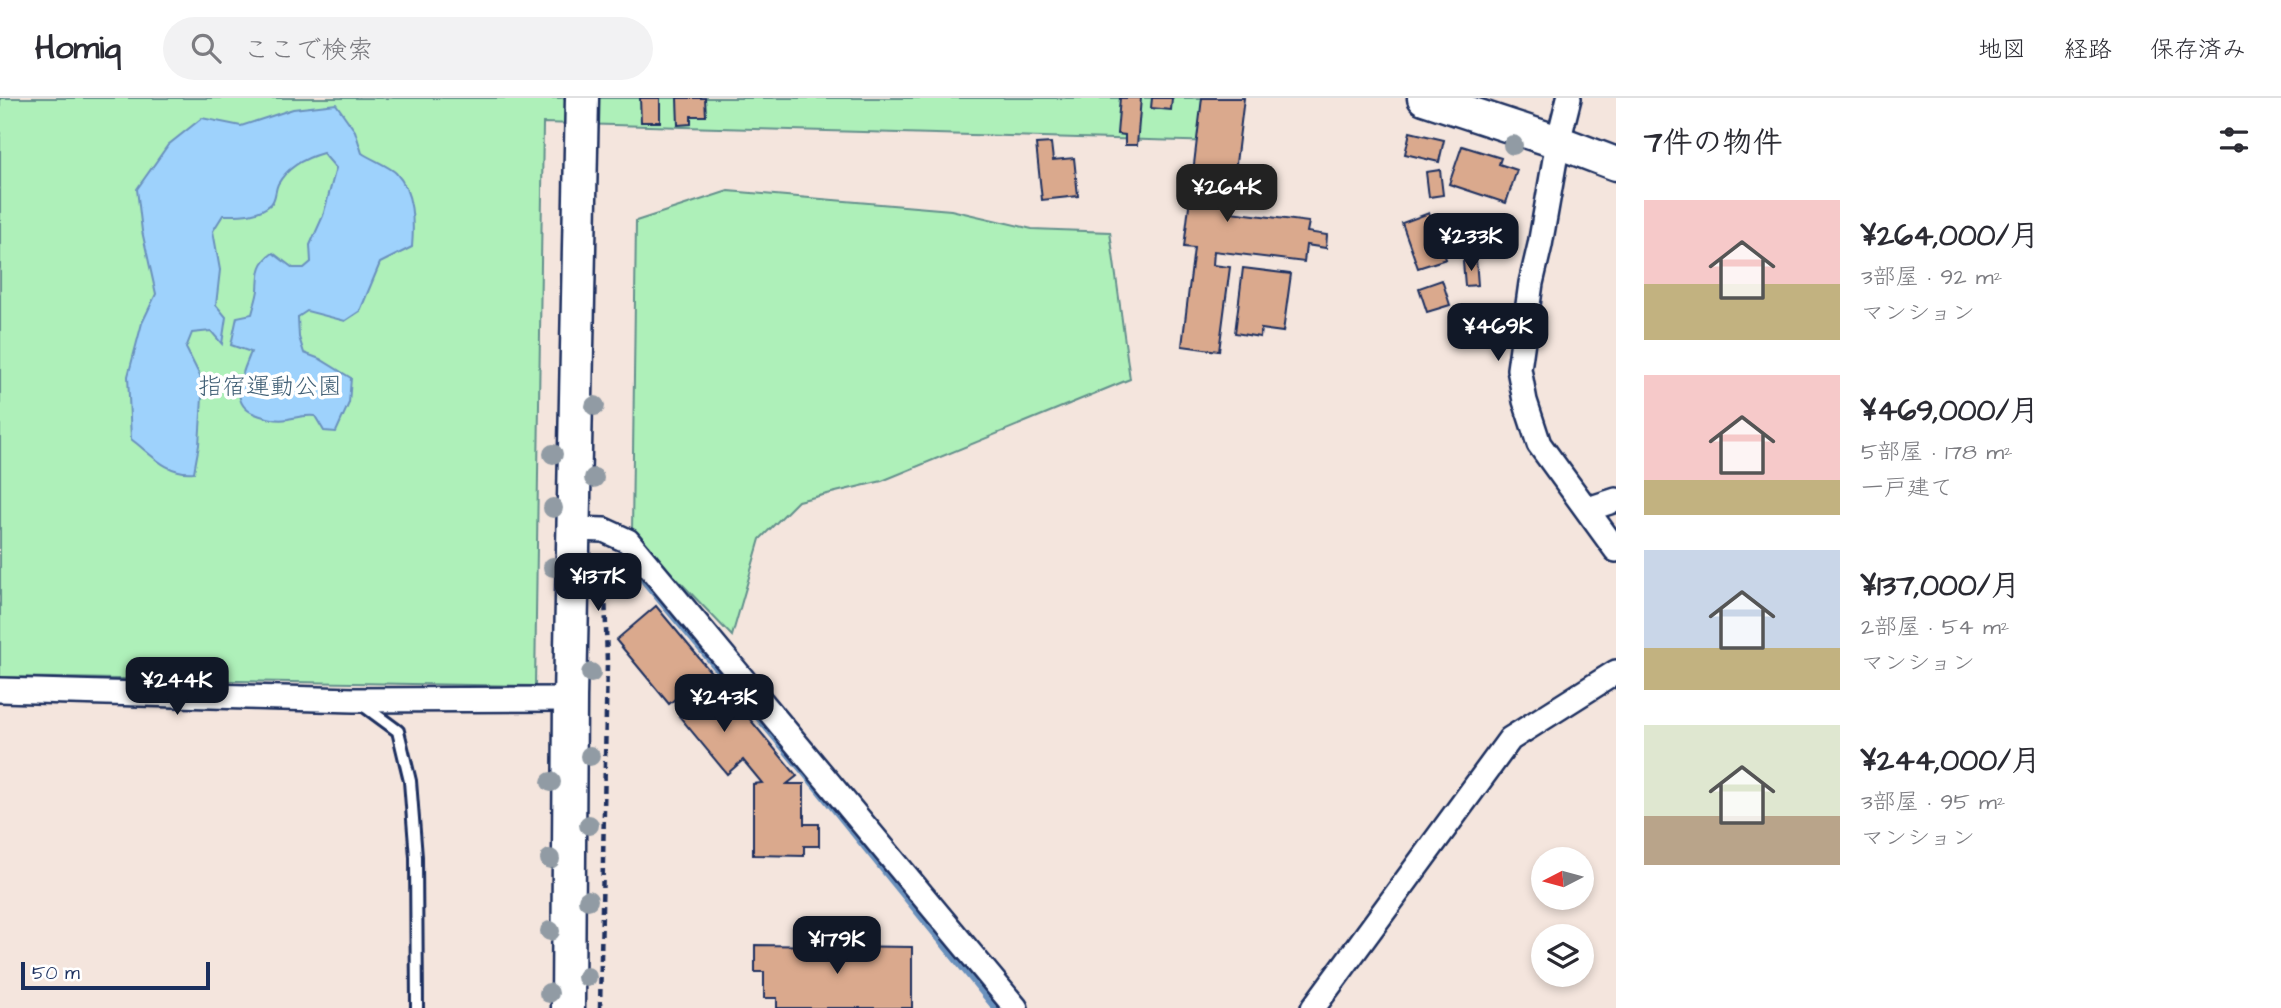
<!DOCTYPE html>
<html lang="ja">
<meta charset="utf-8">
<style>
:root{--surface:#fff;--page:#f2f2f3;--text:#2b2b33;--muted:#7c7c81;--line:#e1e1e2;--accent:#111827}
body{margin:0;font-family:"Architects Daughter","Klee One",sans-serif;background:var(--page);color:var(--text);height:100vh;display:flex;flex-direction:column;font-size:26px;white-space:nowrap}
*{box-sizing:border-box;margin:0}
p{font-size:23px;color:var(--muted)}
.icon{flex:none;width:38px;height:38px;fill:none;stroke:currentColor;stroke-width:2;stroke-linecap:round;stroke-linejoin:round}
.map{position:relative;flex:1;overflow:hidden}
.details{display:flex;flex-direction:column;background:var(--surface);width:665px}
.details>*{flex:none}
.needle{width:46px;rotate:264deg}
.controls{position:absolute;left:1531px;top:749px;display:grid;gap:14px}
.controls a{display:grid;place-items:center;width:63px;height:63px;border-radius:50%;background:var(--surface);box-shadow:0 4px 10px #0003;font-size:35px}
.scale{position:absolute;left:21px;bottom:18px;width:189px;box-sizing:border-box;padding-left:7px;border:4px solid #1b2f5e;border-top:0;font-size:19px;line-height:24px;white-space:nowrap;color:#1b2f5e;-webkit-text-stroke:5px #fff;paint-order:stroke}
.price{position:absolute;translate:-50% -60px;padding:0 16px;border-radius:14px;background:var(--accent);color:#fff;font-size:23px;line-height:46px;filter:drop-shadow(0 2px 4px #0008)}
.price::after{content:'';position:absolute;left:50%;top:42px;width:21px;height:16px;margin-left:-10px;background:inherit;clip-path:polygon(0 0,100% 0,50% 100%)}
.price.selected{background:#222;color:#fff}
ul{padding:0;list-style:none}
li{display:flex;align-items:center;gap:21px;height:175px;padding:0 28px}
li span{display:grid;place-items:center;flex:none;width:196px;height:140px;border-radius:0px;color:#555}
li>.icon{margin-inline-start:auto}
span .icon{width:84px;height:84px;fill:#fffc;stroke-width:1}
li b{font-size:30px}
h2{display:flex;justify-content:space-between;align-items:center;height:84px;padding:0 28px;font-size:30px}
header{display:flex;align-items:center;gap:42px;box-sizing:border-box;height:98px;padding:0 35px;background:var(--surface);border-bottom:2px solid var(--line)}
header strong{font-size:33px}
nav{display:flex;gap:38px;margin-inline-start:auto;font-size:24px}
.search{width:490px;height:63px;background:var(--page);display:flex;align-items:center;gap:18px;box-sizing:border-box;padding:0 24px;border-radius:38px;color:var(--muted);font-size:26px}
main{display:flex;flex:1;min-height:0}
.map>svg:first-child{display:block}
.green{fill:#aef0b9;stroke:#64908c;stroke-width:2}
.water{fill:#9ed2fc;stroke:#6a91bd;stroke-width:2}
.lines{fill:none;stroke-linecap:round;stroke-linejoin:round}
.stream{stroke:#6a91bd;stroke-width:8}
.building{fill:#daa98d;stroke:#1b2f5e;stroke-width:2}
.lane-casing{stroke:#1b2f5e;stroke-width:16}
.street-casing{stroke:#1b2f5e;stroke-width:28}
.secondary-casing{stroke:#1b2f5e;stroke-width:37}
.path{stroke:#1b2f5e;stroke-width:4.5;stroke-dasharray:7 5;stroke-linecap:butt}
.lane{stroke:#fff;stroke-width:10}
.street{stroke:#fff;stroke-width:23}
.secondary{stroke:#fff;stroke-width:32}
.tree{fill:#919ba4}
.labels{text-anchor:middle;dominant-baseline:central;stroke-width:7;stroke-linejoin:round;paint-order:stroke}
.park-label{font-size:24px;fill:#405f75;stroke:#fff}
</style>
<header>
<strong>Homiq</strong>
<div class="search"><svg class="icon" aria-label="search" viewBox="0 0 24 24"><circle cx="10" cy="10" r="6"/><path d="M15 15l6 6"/></svg>ここで検索</div>
<nav><a>地図</a><a>経路</a><a>保存済み</a></nav>
</header>
<main>
<div class="map">
<svg width="1616" height="910" viewBox="0 0 1616 910">
<rect width="100%" height="100%" fill="#f4e5dd"/>
<filter id="ink" filterUnits="userSpaceOnUse"><feTurbulence type="fractalNoise" baseFrequency=".0143" numOctaves="2"/><feDisplacementMap in="SourceGraphic" scale="14" xChannelSelector="R" yChannelSelector="G"/><feConvolveMatrix kernelMatrix="1 2 1 2 8 2 1 2 1" color-interpolation-filters="sRGB"/></filter>
<g filter="url(#ink)">
<!-- green -->
<path class="green" d="M0,0h1238l-19,44 -676,-19 -8,563 -535,-9z
M728,93l223,19 81,19 78,3 20,147 -248,102 -84,20 -38,38 -28,97 -100,-104 4,-311z"/>
<!-- water -->
<path class="water" d="M336,6l19,27 7,22c9,6 28,14 34,20 18,19 18,50 16,74l-32,16 -20,48 -15,10 -38,-10 -9,6 1,20 5,16 16,6 31,19 -2,25 -13,29 -12,-1 -9,-15c-11,-1 -17,1 -27,3 -12,2 -22,-1 -33,-5 -28,-11 -12,-42 -4,-62l-20,-7 6,-28 15,-3c2,-8 5,-16 6,-24 1,-17 0,-27 15,-37l20,15h11l7,-6 -1,-17 13,-29 13,-48 -13,-15c-18,5 -35,13 -45,31 -3,6 -2,15 -7,20 -13,12 -32,11 -48,11l-10,16 7,39 -4,35 10,12 -4,27 -11,-13 -19,2 -6,15 17,34 -4,63 -5,27c-27,3 -43,-18 -63,-33l-3,-63 14,-53 14,-29 -14,-63 -5,-42 31,-44 34,-27 39,8 52,-17z"/>
<g class="lines">
<!-- stream -->
<path class="stream" d="M627,462l184,220 185,228"/>
</g>
<!-- building -->
<path class="building" d="M640,0h20v24h-19z
M677,0h28l1,18h-15v8l-13,1z
M1120,0h21l-4,47h-12v-10l-8,-1z
M1152,0h20l-1,12 -20,-2z
M1202,0h42l-14,114 79,10 -2,10 20,3 -1,13 -20,-3 -2,17 -90,-11 -1,14 17,2 -11,84 -37,-5 12,-98 -10,-1z
M1410,34l34,8 -5,22 -34,-8z
M1051,45l2,17 21,-2 4,38 -36,4 -6,-56z
M1462,48l39,12 -2,6 18,6 -11,33 -57,-19z
M1440,72l3,25 -14,2 -3,-25z
M1429,115l17,46 -28,9 -16,-45z
M1476,161l2,26 -13,1 -2,-25z
M1243,170l48,6 -8,58 -22,-3 -1,8 -25,-4z
M1442,182l8,25 -23,7 -8,-24z
M656,508l141,170 -10,8h17v40h15v22h-15v10l-51,-1v-71l9,-1 -19,-23 -16,14 -48,-58 18,-15 -10,-12 -18,15 -53,-64z
M755,847l157,2v61h-135v-10h-13v-26h-9z"/>
<g class="lines">
<!-- lane casing -->
<g class="lane-casing">
<path id="lane" d="M360,605l38,28 12,50 6,76 1,151"/>
</g>
<!-- street casing -->
<g class="street-casing">
<path id="street" d="M1569,0l-11,44 -18,103 -9,38 -12,86 6,32 14,43 77,106
M1588,411l28,-9
M574,431l30,1 24,11 388,467
M0,592l354,10 216,-1
M1313,910l197,-269 106,-67"/>
</g>
<!-- secondary casing -->
<g class="secondary-casing">
<path id="secondary" d="M1424,0l134,44 58,22
M568,910l2,-309 12,-601"/>
</g>
<!-- path -->
<path class="path" d="M600,910l7,-345 -3,-108"/>
<!-- lane -->
<use href="#lane" class="lane"/>
<!-- street -->
<use href="#street" class="street"/>
<!-- secondary -->
<use href="#secondary" class="secondary"/>
</g>
<!-- trees -->
<g class="tree">
<circle cx="1513" cy="47" r="10"/>
<circle cx="595" cy="308" r="10"/>
<circle cx="553" cy="356" r="10"/>
<circle cx="594" cy="380" r="10"/>
<circle cx="553" cy="410" r="10"/>
<circle cx="553" cy="469" r="10"/>
<circle cx="591" cy="575" r="10"/>
<circle cx="590" cy="658" r="10"/>
<circle cx="551" cy="684" r="10"/>
<circle cx="589" cy="727" r="10"/>
<circle cx="550" cy="761" r="10"/>
<circle cx="588" cy="802" r="10"/>
<circle cx="550" cy="833" r="10"/>
<circle cx="587" cy="879" r="10"/>
<circle cx="549" cy="895" r="10"/>
</g>
</g>
<g class="labels">
<!-- park labels -->
<g class="park-label">
<text x="270" y="289">指宿運動公園</text>
</g>
</g>
</svg>
<div class="controls">
<a><svg class="needle" viewBox="-14 -14 28 28"><path d="M0-13l5 13h-10z" fill="#e53935"/><path d="M0 13l5-13h-10z" fill="#7c7c81"/></svg></a>
<a><svg class="icon" aria-label="layers" viewBox="0 0 24 24"><path d="M12 4l9 5-9 5-9-5zM3 14l9 5 9-5"/></svg></a>
</div>
<div class="scale">50 m</div>
<b class="price selected" style="left:1227px;top:126px">¥264K</b>
<b class="price" style="left:1471px;top:175px">¥233K</b>
<b class="price" style="left:1498px;top:265px">¥469K</b>
<b class="price" style="left:598px;top:515px">¥137K</b>
<b class="price" style="left:177px;top:619px">¥244K</b>
<b class="price" style="left:724px;top:636px">¥243K</b>
<b class="price" style="left:837px;top:878px">¥179K</b>
</div>
<section class="details">
<h2>7件の物件<svg class="icon" aria-label="filters" viewBox="0 0 24 24"><path d="M4 7h16M4 17h16"/><circle cx="9" cy="7" r="2"/><circle cx="15" cy="17" r="2"/></svg></h2>
<ul>
<li><span style="background:linear-gradient(#f6c9c9 60%,#c2b280 0)"><svg class="icon" aria-label="home" viewBox="0 0 24 24"><path d="M3 11l9-7 9 7M6 9v11h12V9"/></svg></span><div><b>¥264,000/月</b><p>3部屋 · 92 m²</p><p>マンション</p></div></li>
<li><span style="background:linear-gradient(#f6c9c9 75%,#c2b280 0)"><svg class="icon" aria-label="home" viewBox="0 0 24 24"><path d="M3 11l9-7 9 7M6 9v11h12V9"/></svg></span><div><b>¥469,000/月</b><p>5部屋 · 178 m²</p><p>一戸建て</p></div></li>
<li><span style="background:linear-gradient(#c9d6e8 70%,#c2b280 0)"><svg class="icon" aria-label="home" viewBox="0 0 24 24"><path d="M3 11l9-7 9 7M6 9v11h12V9"/></svg></span><div><b>¥137,000/月</b><p>2部屋 · 54 m²</p><p>マンション</p></div></li>
<li><span style="background:linear-gradient(#dfe7d0 65%,#b9a48a 0)"><svg class="icon" aria-label="home" viewBox="0 0 24 24"><path d="M3 11l9-7 9 7M6 9v11h12V9"/></svg></span><div><b>¥244,000/月</b><p>3部屋 · 95 m²</p><p>マンション</p></div></li>
</ul>
</section>
</main>
